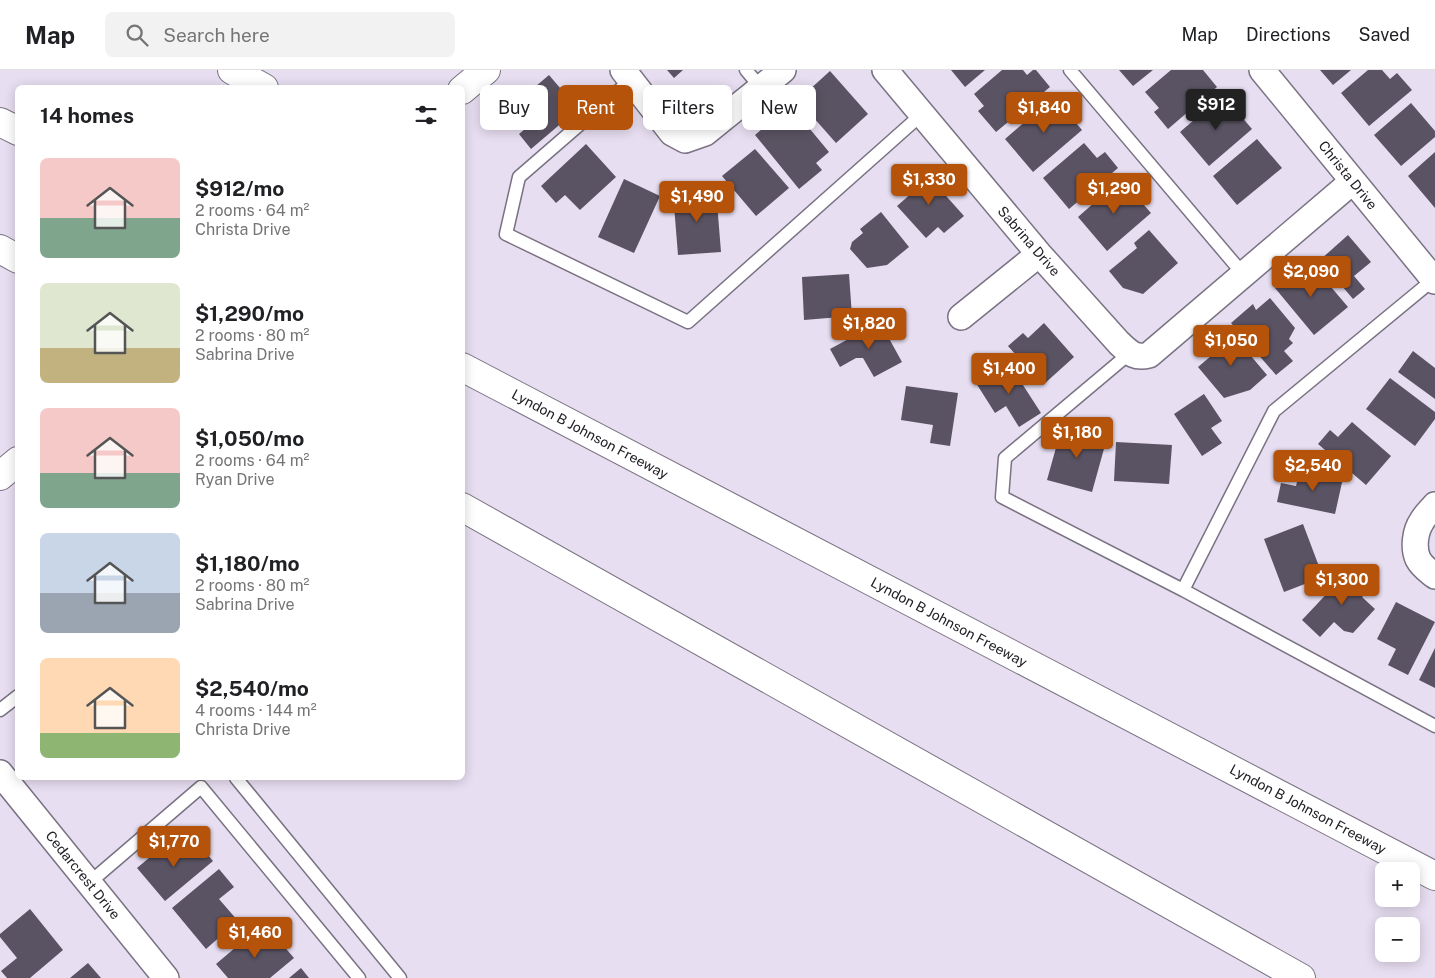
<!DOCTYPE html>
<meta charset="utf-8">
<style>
:root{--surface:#fff;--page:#f2f2f2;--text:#202124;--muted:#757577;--line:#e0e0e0;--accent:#b45309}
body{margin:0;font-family:"Public Sans",sans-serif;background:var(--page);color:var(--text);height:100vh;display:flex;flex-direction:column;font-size:19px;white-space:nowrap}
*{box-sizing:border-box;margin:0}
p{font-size:16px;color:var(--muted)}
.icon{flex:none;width:28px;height:28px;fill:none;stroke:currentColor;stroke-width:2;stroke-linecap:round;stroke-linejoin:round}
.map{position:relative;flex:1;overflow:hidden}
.sheet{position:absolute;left:15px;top:15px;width:450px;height:695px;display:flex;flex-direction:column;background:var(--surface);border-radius:8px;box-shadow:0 2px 12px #0003}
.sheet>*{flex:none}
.banner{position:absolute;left:480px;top:15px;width:475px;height:45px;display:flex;gap:10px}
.controls{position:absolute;left:1375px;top:792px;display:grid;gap:10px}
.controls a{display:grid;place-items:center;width:45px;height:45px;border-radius:8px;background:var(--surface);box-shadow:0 2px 12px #0003;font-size:25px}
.price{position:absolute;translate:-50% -42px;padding:0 11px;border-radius:5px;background:var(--accent);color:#fff;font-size:16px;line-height:32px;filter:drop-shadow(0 1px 2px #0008)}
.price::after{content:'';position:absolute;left:50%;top:30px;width:15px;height:11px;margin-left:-8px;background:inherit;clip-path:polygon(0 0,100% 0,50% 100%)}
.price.active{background:#222;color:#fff}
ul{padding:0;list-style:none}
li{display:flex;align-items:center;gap:15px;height:125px;padding:0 25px}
li span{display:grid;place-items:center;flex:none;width:140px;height:100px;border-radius:8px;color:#555}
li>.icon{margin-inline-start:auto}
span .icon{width:60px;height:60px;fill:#fffc;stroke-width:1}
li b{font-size:21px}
h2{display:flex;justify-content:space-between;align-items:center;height:60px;padding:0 25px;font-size:21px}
.pill{padding:0 18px;border-radius:8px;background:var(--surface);box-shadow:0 2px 12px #0003;font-size:18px;line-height:45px}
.pill.active{background:var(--accent);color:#fff}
header{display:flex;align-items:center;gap:30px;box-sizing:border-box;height:70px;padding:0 25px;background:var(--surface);border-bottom:1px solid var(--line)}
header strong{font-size:24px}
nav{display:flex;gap:28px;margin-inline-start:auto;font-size:18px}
.search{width:350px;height:45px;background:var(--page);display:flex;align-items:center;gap:12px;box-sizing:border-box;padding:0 18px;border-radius:8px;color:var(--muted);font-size:19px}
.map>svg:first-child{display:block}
.building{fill:#5a5363}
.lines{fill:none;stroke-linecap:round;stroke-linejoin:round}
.service-casing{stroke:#797282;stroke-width:15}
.minor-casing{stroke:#797282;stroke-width:28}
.tertiary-casing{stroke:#797282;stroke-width:30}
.motorway-casing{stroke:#797282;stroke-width:30}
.service{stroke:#fff;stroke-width:12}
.minor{stroke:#fff;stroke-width:25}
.tertiary{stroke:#fff;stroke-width:28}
.motorway{stroke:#fff;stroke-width:28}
.labels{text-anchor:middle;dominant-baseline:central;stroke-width:5;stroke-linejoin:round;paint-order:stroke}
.street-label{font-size:14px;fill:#242027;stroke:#fff}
</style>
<header>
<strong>Map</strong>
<div class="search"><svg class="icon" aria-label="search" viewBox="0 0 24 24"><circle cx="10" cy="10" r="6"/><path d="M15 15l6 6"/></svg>Search here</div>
<nav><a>Map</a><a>Directions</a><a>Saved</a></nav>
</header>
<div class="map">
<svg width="1435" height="908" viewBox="0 0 1435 908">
<rect width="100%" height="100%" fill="#e7def1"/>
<!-- building -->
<path class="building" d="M667,0h16l-9,8z
M951,0h34l-20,17z
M1002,0h21l4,5 6,-5h3l14,17 -54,45 -18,-21 6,-5 -10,-12z
M1119,0h34l-20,16z
M1171,0h32l14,17 -49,42 -14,-17 5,-4 -14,-16z
M1320,0h31l-18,15z
M1368,0h14l8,9 7,-6 15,17 -43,36 -28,-33z
M830,1l38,43 -32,29 -38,-43z
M549,5l29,34 -47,40 -12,-15 7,-6 -17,-19z
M1223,25l29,34 -43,37 -29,-34z
M1054,27l28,33 -49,42 -28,-33z
M1411,33l24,28v6l-34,29 -27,-31z
M795,41l34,41 -13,11 6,7 -23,19 -44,-54 21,-18 5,6z
M1257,69l25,29 -45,37 -24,-29z
M1084,73l13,15 8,-6 13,16 -49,41 -26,-31z
M586,74l30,33 -36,33 -15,-15 -9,8 -15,-17z
M755,79l34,39 -33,28 -34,-40z
M1435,82v56l-27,-32z
M922,99l42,47 -20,17 -6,-6 -12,11 -29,-32 16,-14 -7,-9z
M624,109l36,17 -26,57 -36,-16z
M1121,109l30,34 -44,38 -29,-34z
M716,120l5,62 -43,3 -5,-62z
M881,142l28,35 -22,18 -20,3 -17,-19 2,-7 11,-9 -3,-4z
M1149,160l29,33 -35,31 -20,-6 -14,-17 28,-23 -3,-5z
M1348,165l23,27 -17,14 11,13 -12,10 -33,-39z
M1308,190l40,47 -34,28 -39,-47z
M849,204l3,42 -48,4 -2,-43z
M1270,228l25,30 -6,11 4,4 -9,8 9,10 -17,14 -45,-52 22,-19 3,6z
M880,252l22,40 -28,15 -11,-19h-7l-16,9 -10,-18z
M1044,253l30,34 -31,28 -35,-39 15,-13 5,5z
M1229,260l38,45 -17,15 -26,8 -26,-31 13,-11 -6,-6z
M1413,281l22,17v31l-37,-27z
M1008,292l33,51 -22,14 -13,-21 -11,7 -19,-30z
M1390,308l45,34v7l-20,27 -49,-37z
M906,316l52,7 -8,53 -20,-3 3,-18 -32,-5z
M1204,324l18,27 -11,7 11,15 -20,13 -28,-42z
M1352,352l39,34 -25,29 -48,-41 12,-14 8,7z
M1062,356l45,12 -15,54 -45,-12z
M1116,372l56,3 -3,39 -55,-3z
M1300,400l43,8 -8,36 -58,-12 4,-19 15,3z
M1303,454l20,53 -39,15 -20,-53z
M1351,498l21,19 -10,10 13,12 -22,24 -9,-2 -10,-9 -14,15 -18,-17z
M1396,532l39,20 -27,53 -20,-10 8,-16 -19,-10z
M1435,578v40l-16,-8z
M169,771l13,14 15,-13 16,19 -48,40 -28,-33z
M219,799l15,18 -15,12 19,22 -32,28 -34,-41z
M30,839l33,41 -33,28h-23l-6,-7 16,-13 -17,-21v-3z
M255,861l12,14 9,-8 18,21 -24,20h-42l-12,-14z
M88,893l13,15h-31z
M301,898l8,10h-20z"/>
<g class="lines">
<!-- service casing -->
<g class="service-casing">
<path id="service" d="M746,0l15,18
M1070,0l174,205
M631,10l-112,97 -13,57 182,88 234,-208
M1130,283l-125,105 -3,39 181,93 91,-179 160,-132
M1183,520l252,136
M0,640l18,-14
M236,708l164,200
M89,813l112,-96 158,191"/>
</g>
<!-- minor casing -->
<g class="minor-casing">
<path id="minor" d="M623,0l49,63 13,7 20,-7 78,-63
M885,0l154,184 80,89c10,9 15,16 30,12l204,-174
M1262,0l173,211
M961,247l78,-63
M1435,435c-4,5 -10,10 -13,16 -7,10 -9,27 -4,38 4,8 11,12 17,17
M0,703l166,205"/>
</g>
<!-- tertiary casing -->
<g class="tertiary-casing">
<path id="tertiary" d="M232,0l32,18
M462,20l24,-20
M0,406l18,-15"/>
</g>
<!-- motorway casing -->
<g class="motorway-casing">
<path id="motorway" d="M0,52l18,9
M0,179l18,10
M462,297l973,509
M462,437l839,471"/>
</g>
<!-- service -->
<use href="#service" class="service"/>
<!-- minor -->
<use href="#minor" class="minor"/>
<!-- tertiary -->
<use href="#tertiary" class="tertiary"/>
<!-- motorway -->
<use href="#motorway" class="motorway"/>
</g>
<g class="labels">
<!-- street labels -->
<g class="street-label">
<text transform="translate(1348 105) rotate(51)">Christa Drive</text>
<text transform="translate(1029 171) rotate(49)">Sabrina Drive</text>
<text transform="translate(590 364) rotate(28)">Lyndon B Johnson Freeway</text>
<text transform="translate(949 552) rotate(28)">Lyndon B Johnson Freeway</text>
<text transform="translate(1308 739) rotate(28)">Lyndon B Johnson Freeway</text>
<text transform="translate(83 805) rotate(51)">Cedarcrest Drive</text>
</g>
</g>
</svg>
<div class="controls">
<a>+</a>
<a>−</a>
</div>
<b class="price active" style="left:1216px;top:61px">$912</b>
<b class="price" style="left:1044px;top:64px">$1,840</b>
<b class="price" style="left:929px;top:136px">$1,330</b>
<b class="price" style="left:1114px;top:145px">$1,290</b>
<b class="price" style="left:697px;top:153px">$1,490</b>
<b class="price" style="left:1311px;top:228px">$2,090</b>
<b class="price" style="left:869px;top:280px">$1,820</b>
<b class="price" style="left:1231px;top:297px">$1,050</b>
<b class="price" style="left:1009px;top:325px">$1,400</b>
<b class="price" style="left:1077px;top:389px">$1,180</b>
<b class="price" style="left:1313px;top:422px">$2,540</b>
<b class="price" style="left:1342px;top:536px">$1,300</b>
<b class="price" style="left:174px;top:798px">$1,770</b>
<b class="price" style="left:255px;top:889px">$1,460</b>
<div class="banner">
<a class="pill">Buy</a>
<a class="pill active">Rent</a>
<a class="pill">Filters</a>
<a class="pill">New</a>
</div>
<section class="sheet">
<h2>14 homes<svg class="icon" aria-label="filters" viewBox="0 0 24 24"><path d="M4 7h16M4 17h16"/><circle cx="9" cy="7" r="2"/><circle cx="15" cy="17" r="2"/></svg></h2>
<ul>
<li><span style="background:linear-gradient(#f6c9c9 60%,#7fa58c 0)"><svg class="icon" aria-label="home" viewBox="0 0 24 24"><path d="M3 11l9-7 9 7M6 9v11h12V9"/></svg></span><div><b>$912/mo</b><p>2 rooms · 64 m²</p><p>Christa Drive</p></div></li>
<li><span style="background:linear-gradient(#dfe7d0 65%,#c2b280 0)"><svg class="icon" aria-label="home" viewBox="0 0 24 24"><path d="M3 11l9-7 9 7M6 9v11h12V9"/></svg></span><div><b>$1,290/mo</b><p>2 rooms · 80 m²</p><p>Sabrina Drive</p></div></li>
<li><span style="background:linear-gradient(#f6c9c9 65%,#7fa58c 0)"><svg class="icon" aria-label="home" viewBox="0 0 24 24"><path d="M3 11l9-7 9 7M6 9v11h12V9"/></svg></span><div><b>$1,050/mo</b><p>2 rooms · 64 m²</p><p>Ryan Drive</p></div></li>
<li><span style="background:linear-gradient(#c9d6e8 60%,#9aa5b1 0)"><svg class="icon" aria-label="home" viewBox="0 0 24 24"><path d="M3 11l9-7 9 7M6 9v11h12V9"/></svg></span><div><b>$1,180/mo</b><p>2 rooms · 80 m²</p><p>Sabrina Drive</p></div></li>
<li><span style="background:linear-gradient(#ffd9b3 75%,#8fb573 0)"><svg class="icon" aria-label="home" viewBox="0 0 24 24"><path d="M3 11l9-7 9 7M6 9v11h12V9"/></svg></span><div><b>$2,540/mo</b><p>4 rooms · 144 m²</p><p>Christa Drive</p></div></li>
</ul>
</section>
</div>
